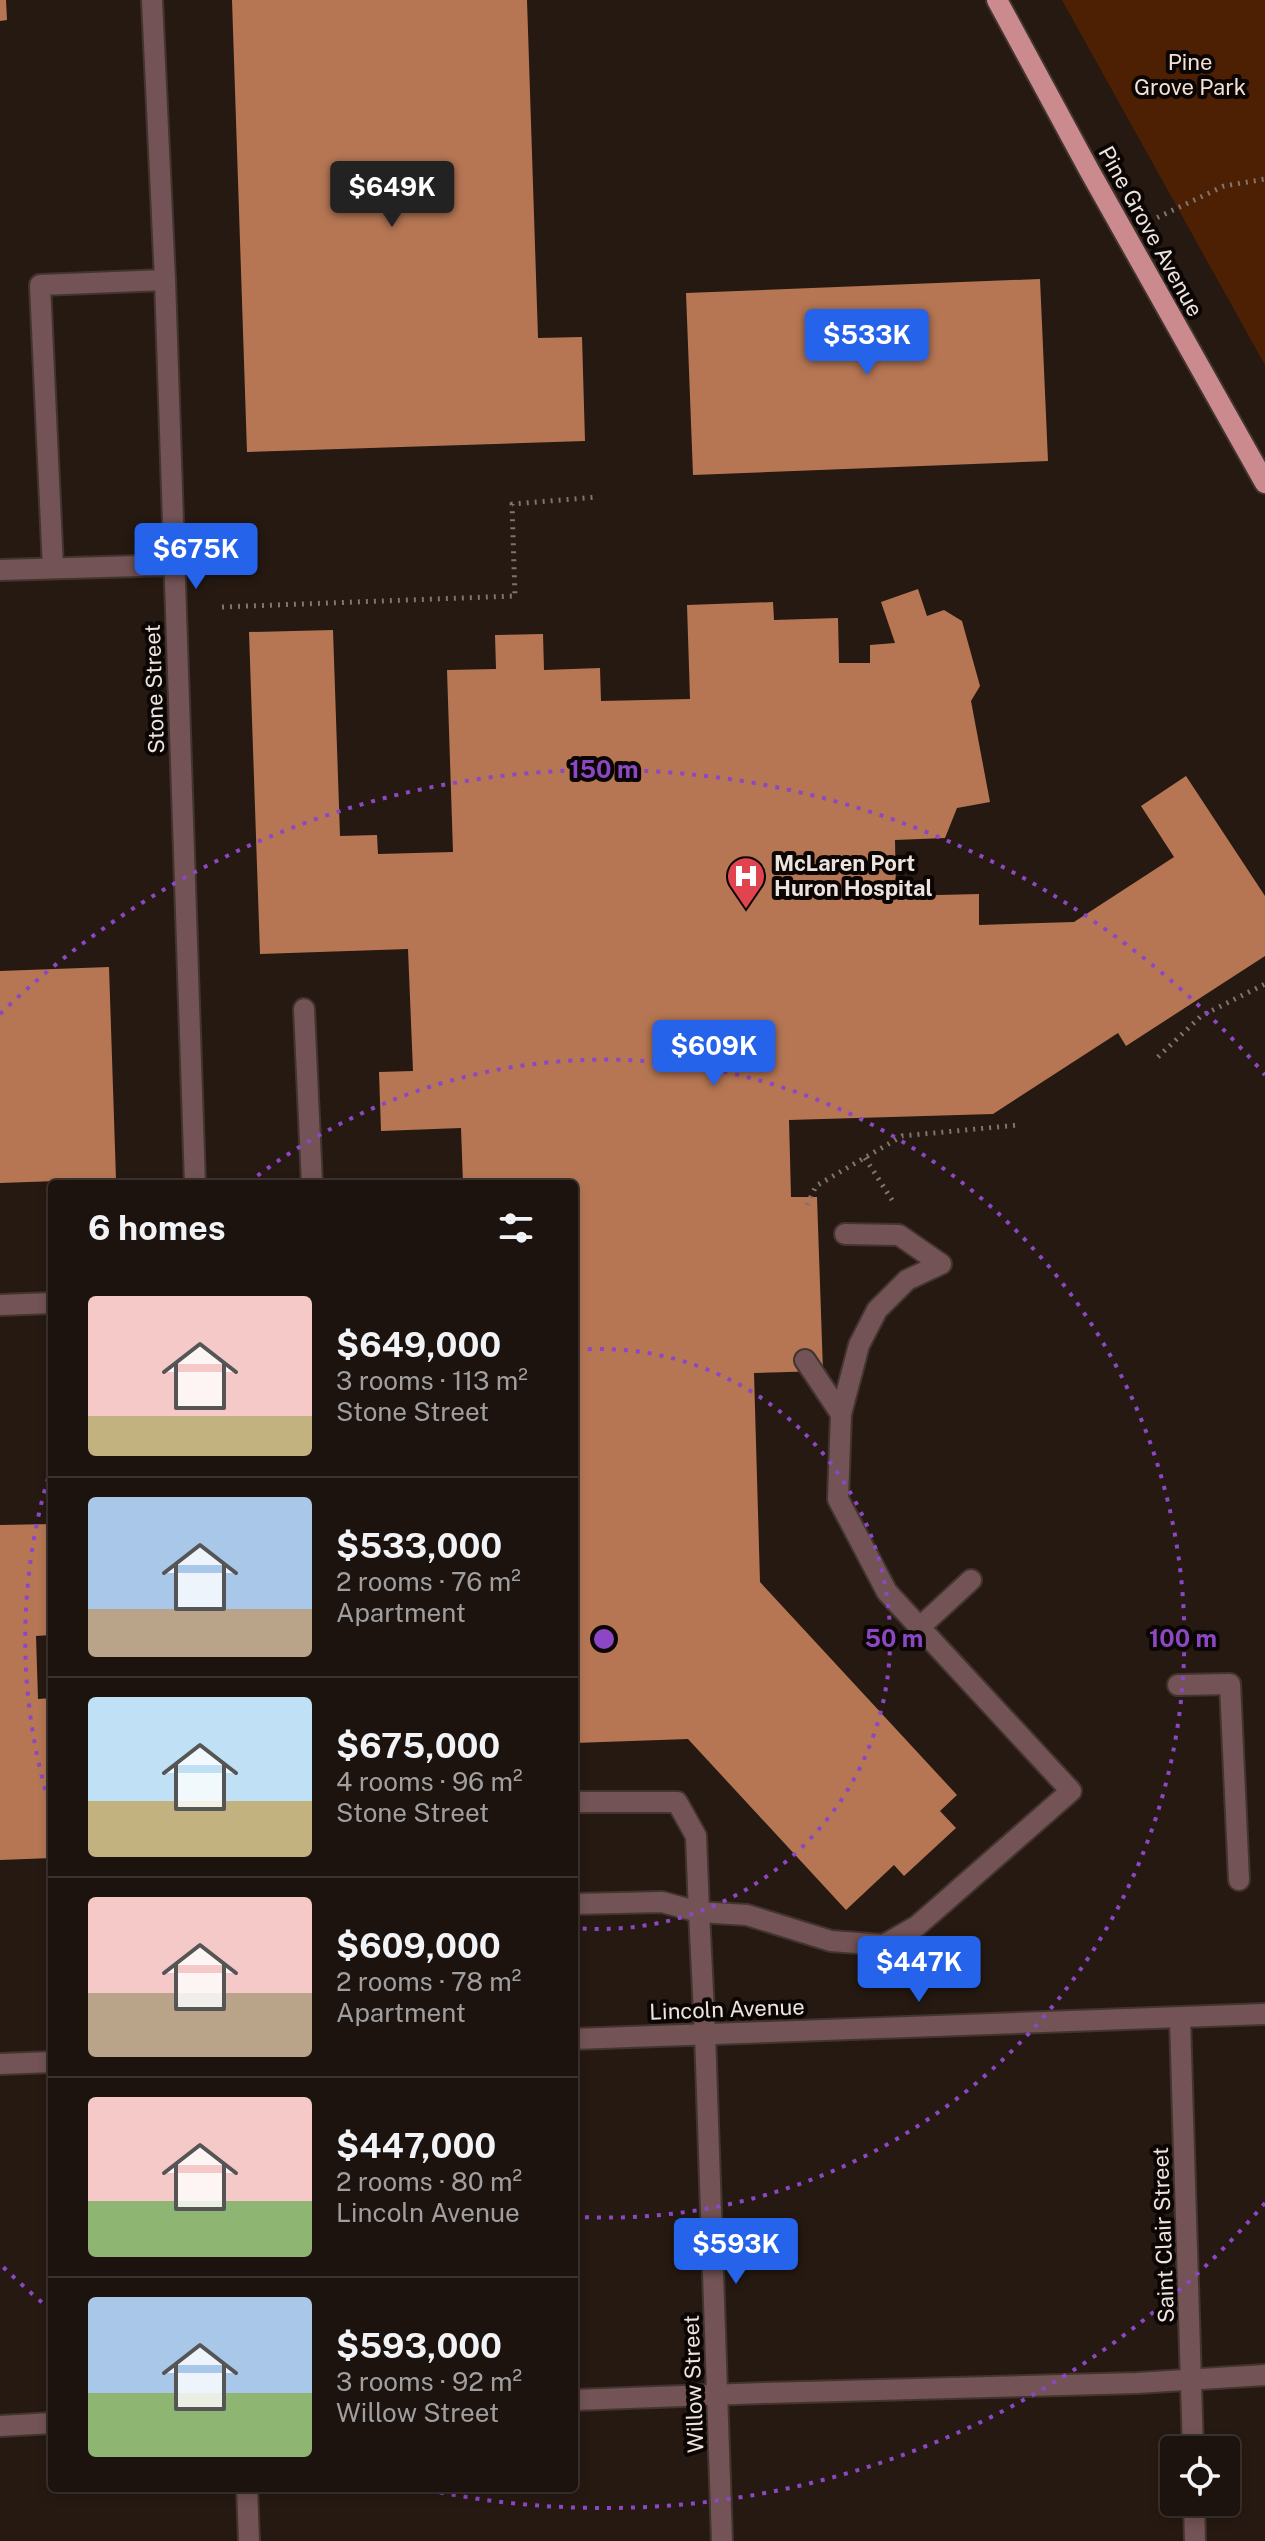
<!DOCTYPE html>
<meta charset="utf-8">
<style>
:root{--surface:#1c130e;--page:#29201c;--text:#f1f3f6;--muted:#a09e9e;--line:#3a322e;--accent:#2563eb}
body{margin:0;font-family:"Public Sans",sans-serif;background:var(--page);color:var(--text);height:100vh;display:flex;flex-direction:column;font-size:30px;white-space:nowrap}
*{box-sizing:border-box;margin:0}
p{font-size:26px;color:var(--muted)}
.icon{flex:none;width:44px;height:44px;fill:none;stroke:currentColor;stroke-width:2;stroke-linecap:round;stroke-linejoin:round}
.map{position:relative;flex:1;overflow:hidden}
.sheet{position:absolute;left:48px;top:1180px;width:530px;height:1312px;display:flex;flex-direction:column;background:var(--surface);border-radius:8px;box-shadow:0 4px 12px #0003,0 0 0 2px var(--line)}
.sheet>*{flex:none}
.tools{position:absolute;left:1160px;top:2436px;display:grid;gap:16px}
.tools a{display:grid;place-items:center;width:80px;height:80px;border-radius:8px;background:var(--surface);box-shadow:0 4px 12px #0003,0 0 0 2px var(--line);font-size:40px}
.price{position:absolute;translate:-50% -68px;padding:0 18px;border-radius:8px;background:var(--accent);color:#fff;font-size:26px;line-height:52px;filter:drop-shadow(0 2px 4px #0008)}
.price::after{content:'';position:absolute;left:50%;top:48px;width:24px;height:18px;margin-left:-12px;background:inherit;clip-path:polygon(0 0,100% 0,50% 100%)}
.price.on{background:#222;color:#fff}
ul{padding:0;list-style:none}
li{display:flex;align-items:center;gap:24px;height:200px;padding:0 40px}
li+li{border-top:2px solid var(--line)}
li span{display:grid;place-items:center;flex:none;width:224px;height:160px;border-radius:8px;color:#555}
li>.icon{margin-inline-start:auto}
span .icon{width:96px;height:96px;fill:#fffc;stroke-width:1}
li b{font-size:34px}
h2{display:flex;justify-content:space-between;align-items:center;height:96px;padding:0 40px;font-size:34px}
.map>svg:first-child{display:block}
.green{fill:#4e2003}
.building{fill:#b67654}
.lines{fill:none;stroke-linecap:round;stroke-linejoin:round}
.service-casing{stroke:#42352f;stroke-width:24}
.minor-casing{stroke:#42352f;stroke-width:24}
.primary-casing{stroke:#42352f;stroke-width:24}
.path{stroke:#7f746e;stroke-width:5;stroke-dasharray:2 6;stroke-linecap:butt}
.service{stroke:#735355;stroke-width:20}
.minor{stroke:#735355;stroke-width:20}
.primary{stroke:#cb8a8e;stroke-width:20}
.ring{fill:none;stroke:#8c48c4;stroke-width:4;stroke-dasharray:4 8}
.labels{text-anchor:middle;dominant-baseline:central;stroke-width:8;stroke-linejoin:round;paint-order:stroke}
.park-label{font-size:22px;fill:#f3e0d6;stroke:#0b0604}
.street-label{font-size:22px;fill:#ede4df;stroke:#0b0604}
.poi-label{font-size:22px;font-weight:bold;fill:#ede4df;stroke:#0b0604;text-anchor:start}
.centre{fill:#8c48c4;stroke:#0b0604;stroke-width:4}
.ring-label{font-size:24px;text-anchor:middle;font-weight:bold;fill:#8c48c4;stroke:#0b0604;stroke-width:8;stroke-linejoin:round;paint-order:stroke}
</style>
<div class="map">
<svg width="1265" height="2541" viewBox="0 0 1265 2541">
<rect width="100%" height="100%" fill="#261912"/>
<!-- green -->
<path class="green" d="M1062,0h203v365z"/>
<!-- building -->
<path class="building" d="M0,0h6l1,20 -7,1z
M232,0h295l11,338 44,-1 3,104 -338,11z
M1040,279l8,182 -355,14 -7,-182z
M918,589l9,27 17,-6 18,11 18,65 -9,15 19,101 -33,6 -12,30 -50,2 1,56 83,-2v31l95,-3 100,-65 -33,-51 45,-30 79,120v60l-139,90 -8,-13 -125,81 -204,6 2,77h26l6,174 -69,2 6,209 197,213 -17,16 16,17 -52,48 -10,-11 -48,45 -158,-171 -114,4v-559h-111l-2,-56 -80,3 -2,-59 34,-1 -5,-122 -148,5 -11,-322 84,-2 7,206 37,-1 1,19 75,-2 -6,-182 49,-1 -1,-34 48,-1 1,36 56,-2 1,33 89,-2 -3,-94 86,-3 1,18 64,-2 1,45h31v-18l25,-2 -14,-41z
M109,967l7,212 -116,4v-212z
M52,1524v111l-16,1 2,63 14,-1v160l-52,2v-335z"/>
<g class="lines">
<!-- service casing -->
<g class="service-casing">
<path id="service" d="M53,568l-13,-283 125,-5
M304,1009l8,175
M845,1234l54,1 42,29
M805,1360l36,54
M920,1627l51,-47
M1178,1685l52,-1 9,196
M574,1802h103l19,34 3,76 -37,-10 -88,2
M705,2033l-6,-121 48,3 84,26 53,4 33,-19 154,-135 -184,-199 -49,-93 3,-85 18,-69 18,-35 30,-30 34,-16
M574,2400l191,-7 372,-10 128,-8
M0,2426l52,-3"/>
</g>
<!-- minor casing -->
<g class="minor-casing">
<path id="minor" d="M152,0l13,280 30,904
M0,570l173,-5
M0,1305l52,-2
M1180,2019l13,431
M705,2033l17,508
M574,2039l691,-25
M0,2064l52,-2
M247,2488l2,53
M1194,2502l1,39"/>
</g>
<!-- primary casing -->
<g class="primary-casing">
<path id="primary" d="M997,0l92,170 176,313"/>
</g>
<!-- path -->
<path class="path" d="M1150,221l74,-35 41,-7
M222,607l293,-11 -3,-92 86,-7
M1158,1057l43,-41 64,-32
M865,1158l27,42
M807,1205l9,-19 86,-50 117,-11"/>
<!-- service -->
<use href="#service" class="service"/>
<!-- minor -->
<use href="#minor" class="minor"/>
<!-- primary -->
<use href="#primary" class="primary"/>
</g>
<!-- distance rings -->
<g class="ring">
<path d="M576 1350A290 290 0 1 1 576 1928"/>
<path d="M52 1813A579 579 0 0 1 52 1465M248 1183A579 579 0 1 1 579 2217"/>
<path d="M1265 2203A869 869 0 0 1 423 2489M51 2310A869 869 0 0 1 0 2264M0 1014A869 869 0 0 1 1265 1075"/>
</g>
<!-- icons -->
<defs>
<g id="hospital-pin" transform="scale(2)"><path d="M0 17L-7.5 6A9.5 9.5 0 1 1 7.5 6Z" fill="#e0444e" stroke="#0b0604"/><path d="M-5-5h3v3.5h4V-5h3V5h-3V1.5h-4V5h-3Z" fill="#fff"/></g>
</defs>
<g fill-rule="evenodd">
<use href="#hospital-pin" x="746" y="876"/>
</g>
<g class="labels">
<!-- park labels -->
<g class="park-label">
<text x="1190" y="62">Pine<tspan x="1190" dy="25">Grove Park</tspan></text>
</g>
<!-- street labels -->
<g class="street-label">
<text transform="translate(1151 231) rotate(61)">Pine Grove Avenue</text>
<text transform="translate(154 689) rotate(-92)">Stone Street</text>
<text transform="translate(727 2009) rotate(-2)">Lincoln Avenue</text>
<text transform="translate(1163 2235) rotate(-92)">Saint Clair Street</text>
<text transform="translate(693 2384) rotate(-92)">Willow Street</text>
</g>
<!-- poi labels -->
<g class="poi-label">
<text x="774" y="863">McLaren Port<tspan x="774" dy="25">Huron Hospital</tspan></text>
</g>
</g>
<circle cx="604" cy="1639" r="12" class="centre"/>
<g class="ring-label">
<text x="604" y="778">150 m</text>
<text x="894" y="1647">50 m</text>
<text x="1183" y="1647">100 m</text>
</g>
</svg>
<div class="tools">
<a><svg class="icon" aria-label="locate" viewBox="0 0 24 24"><circle cx="12" cy="12" r="6"/><path d="M12 2v4M12 18v4M2 12h4M18 12h4"/></svg></a>
</div>
<b class="price on" style="left:392px;top:229px">$649K</b>
<b class="price" style="left:867px;top:377px">$533K</b>
<b class="price" style="left:196px;top:591px">$675K</b>
<b class="price" style="left:714px;top:1088px">$609K</b>
<b class="price" style="left:919px;top:2004px">$447K</b>
<b class="price" style="left:736px;top:2286px">$593K</b>
<section class="sheet">
<h2>6 homes<svg class="icon" aria-label="filters" viewBox="0 0 24 24"><path d="M4 7h16M4 17h16"/><circle cx="9" cy="7" r="2"/><circle cx="15" cy="17" r="2"/></svg></h2>
<ul>
<li><span style="background:linear-gradient(#f6c9c9 75%,#c2b280 0)"><svg class="icon" aria-label="home" viewBox="0 0 24 24"><path d="M3 11l9-7 9 7M6 9v11h12V9"/></svg></span><div><b>$649,000</b><p>3 rooms · 113 m²</p><p>Stone Street</p></div></li>
<li><span style="background:linear-gradient(#a9c7e8 70%,#b9a48a 0)"><svg class="icon" aria-label="home" viewBox="0 0 24 24"><path d="M3 11l9-7 9 7M6 9v11h12V9"/></svg></span><div><b>$533,000</b><p>2 rooms · 76 m²</p><p>Apartment</p></div></li>
<li><span style="background:linear-gradient(#bfe0f5 65%,#c2b280 0)"><svg class="icon" aria-label="home" viewBox="0 0 24 24"><path d="M3 11l9-7 9 7M6 9v11h12V9"/></svg></span><div><b>$675,000</b><p>4 rooms · 96 m²</p><p>Stone Street</p></div></li>
<li><span style="background:linear-gradient(#f6c9c9 60%,#b9a48a 0)"><svg class="icon" aria-label="home" viewBox="0 0 24 24"><path d="M3 11l9-7 9 7M6 9v11h12V9"/></svg></span><div><b>$609,000</b><p>2 rooms · 78 m²</p><p>Apartment</p></div></li>
<li><span style="background:linear-gradient(#f6c9c9 65%,#8fb573 0)"><svg class="icon" aria-label="home" viewBox="0 0 24 24"><path d="M3 11l9-7 9 7M6 9v11h12V9"/></svg></span><div><b>$447,000</b><p>2 rooms · 80 m²</p><p>Lincoln Avenue</p></div></li>
<li><span style="background:linear-gradient(#a9c7e8 60%,#8fb573 0)"><svg class="icon" aria-label="home" viewBox="0 0 24 24"><path d="M3 11l9-7 9 7M6 9v11h12V9"/></svg></span><div><b>$593,000</b><p>3 rooms · 92 m²</p><p>Willow Street</p></div></li>
</ul>
</section>
</div>
